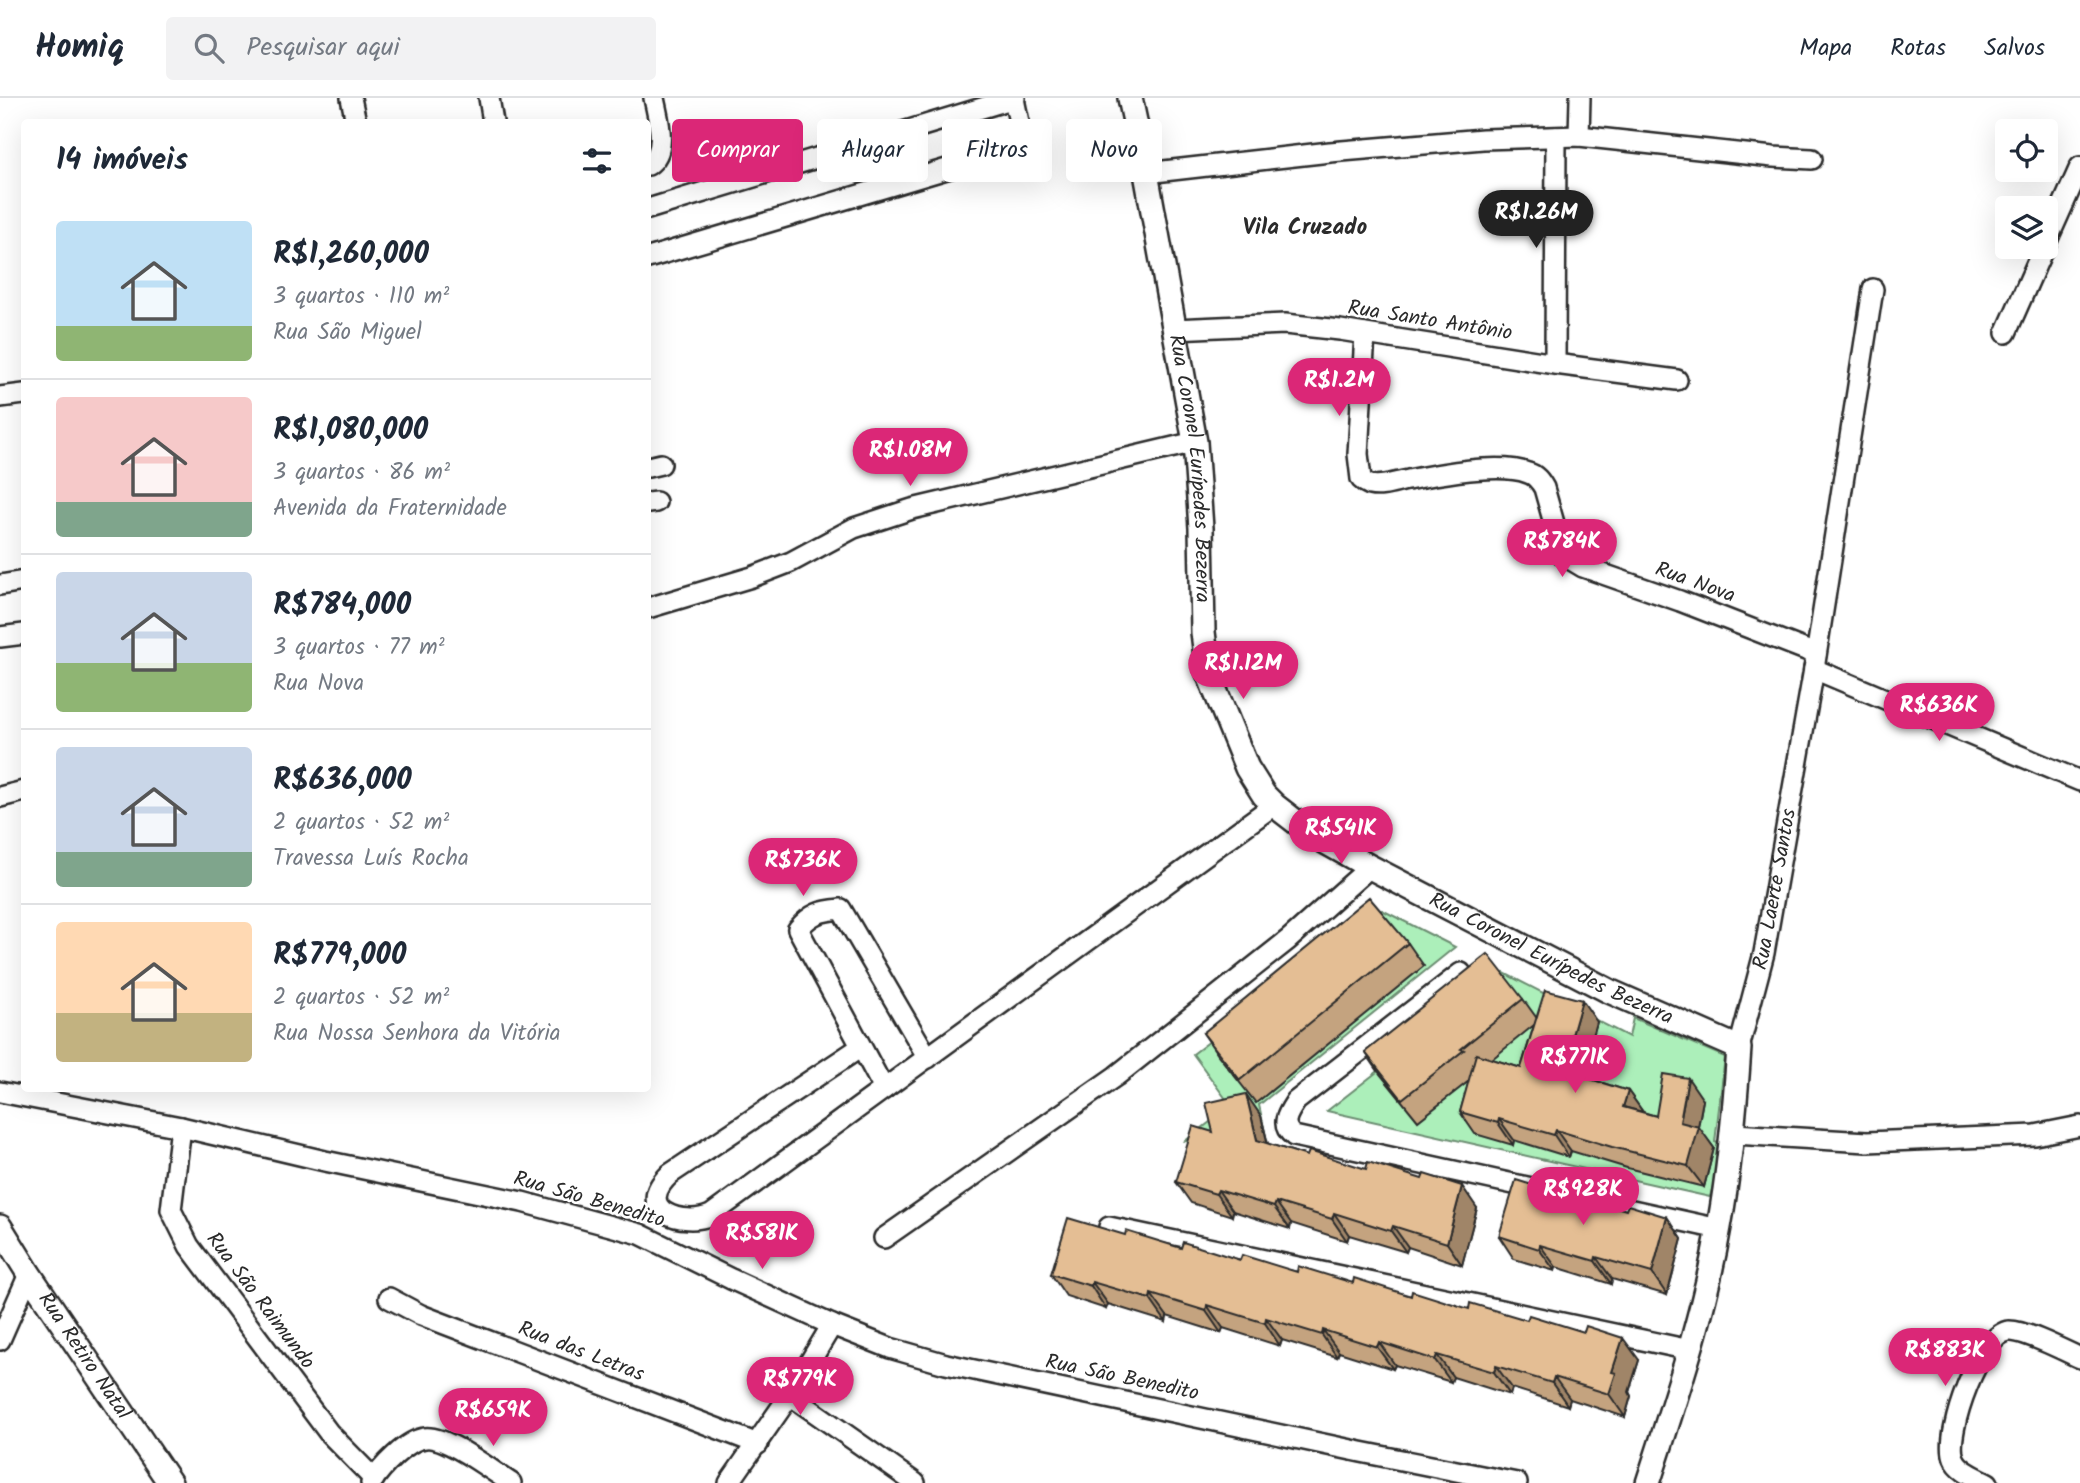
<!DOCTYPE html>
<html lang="pt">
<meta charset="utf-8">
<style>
:root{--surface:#fff;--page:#f2f2f3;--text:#1f2937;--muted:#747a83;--line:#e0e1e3;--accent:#db2777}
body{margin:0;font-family:Kalam,sans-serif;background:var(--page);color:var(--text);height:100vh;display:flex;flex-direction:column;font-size:26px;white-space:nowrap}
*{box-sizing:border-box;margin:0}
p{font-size:23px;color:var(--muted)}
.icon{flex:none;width:38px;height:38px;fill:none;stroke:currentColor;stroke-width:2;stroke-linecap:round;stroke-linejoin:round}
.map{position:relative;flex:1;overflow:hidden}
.drawer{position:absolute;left:21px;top:21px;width:630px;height:973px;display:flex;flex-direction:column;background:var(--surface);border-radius:7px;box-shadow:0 7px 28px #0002}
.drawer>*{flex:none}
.banner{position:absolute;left:672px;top:21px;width:665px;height:63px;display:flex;gap:14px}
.controls{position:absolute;left:1995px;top:21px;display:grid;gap:14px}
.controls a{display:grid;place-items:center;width:63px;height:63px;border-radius:7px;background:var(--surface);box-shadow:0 7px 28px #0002;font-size:35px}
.price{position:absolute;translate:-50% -60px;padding:0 16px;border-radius:24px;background:var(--accent);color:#fff;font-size:23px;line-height:46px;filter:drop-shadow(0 2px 4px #0008)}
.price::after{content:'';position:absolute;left:50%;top:42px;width:21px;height:16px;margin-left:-10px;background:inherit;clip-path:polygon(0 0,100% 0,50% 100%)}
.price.current{background:#222;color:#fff}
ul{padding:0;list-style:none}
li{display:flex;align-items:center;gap:21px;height:175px;padding:0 35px}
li+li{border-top:2px solid var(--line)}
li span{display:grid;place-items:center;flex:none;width:196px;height:140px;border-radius:7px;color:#555}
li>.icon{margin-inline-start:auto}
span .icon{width:84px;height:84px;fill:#fffc;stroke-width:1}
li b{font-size:30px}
h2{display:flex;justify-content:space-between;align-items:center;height:84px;padding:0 35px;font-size:30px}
.tag{padding:0 24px;border-radius:7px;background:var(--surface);box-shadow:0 7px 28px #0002;font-size:24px;line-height:63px}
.tag.current{background:var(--accent);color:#fff}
header{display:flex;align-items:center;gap:42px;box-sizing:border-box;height:98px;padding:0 35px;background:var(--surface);border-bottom:2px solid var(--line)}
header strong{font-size:33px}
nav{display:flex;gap:38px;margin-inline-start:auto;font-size:24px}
.search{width:490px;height:63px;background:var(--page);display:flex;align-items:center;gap:18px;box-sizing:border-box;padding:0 24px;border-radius:7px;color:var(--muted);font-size:26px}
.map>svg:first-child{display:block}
.green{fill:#acefba;stroke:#6c8d72;stroke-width:2}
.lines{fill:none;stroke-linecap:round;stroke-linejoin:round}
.minor-casing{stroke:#2b2b2b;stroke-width:24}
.tertiary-casing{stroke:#2b2b2b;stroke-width:28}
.minor{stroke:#fff;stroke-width:19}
.tertiary{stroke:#fff;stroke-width:23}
.wall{fill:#c4a37f;stroke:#2b2b2b;stroke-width:2;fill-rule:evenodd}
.shaded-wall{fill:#a08568;stroke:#2b2b2b;stroke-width:2}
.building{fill:#e4be94;stroke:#2b2b2b;stroke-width:2}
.labels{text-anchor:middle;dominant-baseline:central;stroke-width:5;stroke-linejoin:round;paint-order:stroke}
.street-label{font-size:21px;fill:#2b2b2b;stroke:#fff}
.neighbourhood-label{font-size:23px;font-weight:bold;fill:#2b2b2b;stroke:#fff}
</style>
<header>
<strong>Homiq</strong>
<div class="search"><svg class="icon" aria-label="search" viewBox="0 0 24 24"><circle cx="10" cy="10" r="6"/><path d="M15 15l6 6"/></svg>Pesquisar aqui</div>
<nav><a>Mapa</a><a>Rotas</a><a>Salvos</a></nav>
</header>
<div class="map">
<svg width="2080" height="1385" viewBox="0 0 2080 1385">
<rect width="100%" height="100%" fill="#fff"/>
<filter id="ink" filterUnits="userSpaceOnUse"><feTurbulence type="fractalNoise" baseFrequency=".0143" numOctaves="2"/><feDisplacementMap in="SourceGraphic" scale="14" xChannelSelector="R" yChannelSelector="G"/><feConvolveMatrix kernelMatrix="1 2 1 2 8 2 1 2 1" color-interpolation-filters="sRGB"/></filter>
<g filter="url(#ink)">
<!-- green -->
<path class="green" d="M1382,812l73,37 -196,158 12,55 -86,-19 46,-35 -38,-52z
M1504,875l125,64 4,-19 92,39 -10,85 9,3 -14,52 -383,-86z"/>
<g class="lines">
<!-- minor casing -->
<g class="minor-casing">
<g id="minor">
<path d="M351,0l5,24"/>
<path d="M489,0l4,24"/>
<path d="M1579,38l1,-38"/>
<path d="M648,67c21,-14 10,-46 6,-67"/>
<path d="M1146,75l184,-21 153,-13 96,-3 194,21 39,2"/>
<path d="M648,111l367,-111"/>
<path d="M2046,145l34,-76"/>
<path d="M648,160l349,-104c33,-17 22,-24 17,-56"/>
<path d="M1174,231l111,-5 55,6 215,34 122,16"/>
<path d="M2006,235l38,-86"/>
<path d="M1365,236l-7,120 3,25c3,3 4,4 9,6 12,3 26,-3 38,-5 30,-6 92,-18 120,-7 8,2 12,8 16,15l19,67 20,12 97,34 136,53"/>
<path d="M1555,266l1,-227"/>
<path d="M0,299l24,-3"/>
<path d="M648,369l13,-3"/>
<path d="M648,405l8,-1"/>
<path d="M0,487l24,-4"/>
<path d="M648,510l104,-31 39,-15 63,-34 58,-19 283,-67"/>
<path d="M0,539l24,-3"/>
<path d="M1814,571l266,112"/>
<path d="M0,699l24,-6"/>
<path d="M1461,875l-165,128c-8,12 -17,24 -2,35l425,93"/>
<path d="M861,949l-191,127c-39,37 14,53 41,41l563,-410"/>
<path id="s1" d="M1739,950l25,-95 50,-284 59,-380"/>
<path d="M884,991l-86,-160c14,-16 22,-18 43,-20l87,149"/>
<path d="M0,994l181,35 144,34 197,41 118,32 91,45 101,46 58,23 56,16 415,88 156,31"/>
<path d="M181,1029l-10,83 18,36 140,187 45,46"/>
<path d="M1734,1036l133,8 168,-7 45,-9"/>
<path d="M1109,1129l581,123"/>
<path d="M884,1140l232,-162 172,-136 82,-73"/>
<path d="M389,1200l32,17 337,129"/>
<path d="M0,1242l29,-66"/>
<path d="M790,1297l125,88"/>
<path d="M371,1385c10,-15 35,-43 54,-45 21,-3 67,33 86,45"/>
<path d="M729,1385l61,-88 42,-70"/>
<path d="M1988,1385c-11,-6 -29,-12 -34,-25 -10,-25 27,-125 55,-127 15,-1 56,20 71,27"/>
</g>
</g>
<!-- tertiary casing -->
<g class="tertiary-casing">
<g id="tertiary">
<path id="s2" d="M1130,0l16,75 49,269 6,86 2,104 5,41 39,95 17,27 10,10 39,30 57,32 239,124 130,57c-4,61 -9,119 -20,179 -15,88 -44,172 -71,256"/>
<path id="s3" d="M0,1129l29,47 141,209"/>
</g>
</g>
<!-- minor -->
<use href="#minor" class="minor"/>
<!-- tertiary -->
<use href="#tertiary" class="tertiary"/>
</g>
<!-- wall -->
<path class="wall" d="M1408,845l16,23 -168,137 -38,-48 -15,-22z
M1523,901l13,18 61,5 -16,54 47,15 15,21 13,4 47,-16 -5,27 16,21 -10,39 -77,-19 -56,-17 -2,6 -55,-17 -1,5 -38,-11 -15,-22 9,-31 -51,40 -38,-47 -15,-22zM1534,927l-13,43 -29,-9z
M1261,1018l7,28 209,64 -15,57 -54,-18 -2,5 -57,-17 -2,6 -56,-18 -1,6 -57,-18 -1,5 -41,-13 -15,-21 37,-50z
M1570,1099l56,13 41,7 15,22 -15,56 -55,-16 -1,5 -55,-17 -1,4 -41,-12 -15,-23z
M1125,1137l286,61 228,64 -10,32 2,4 -6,21 -55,-18 -2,7 -56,-18 -2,7 -57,-18 -2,5 -56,-17 -2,4 -54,-17 -2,5 -55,-17 -2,6 -57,-18 -2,5 -54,-17 -1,6 -58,-18 -2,5 -40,-13 -15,-22z"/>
<!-- shaded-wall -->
<path class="shaded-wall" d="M1582,902l15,22 -20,70 -15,-22z
M1688,980l15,22 -6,32 2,-5 15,21 -10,39 -16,-21 -8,-44z
M1628,993l15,21 -20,-5z
M1246,996l15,22 11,46 -15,-22z
M1499,1021l15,21 -1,5 -15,-22z
M1556,1032l15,21 -2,6 -15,-22z
M1462,1088l15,22 -15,57 -15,-22z
M1218,1092l15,21 -1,5 -16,-22z
M1276,1104l15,21 -1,6 -16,-22z
M1334,1115l15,22 -2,6 -15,-22z
M1667,1119l15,22 -15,56 -15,-22z
M1393,1128l15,21 -2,5 -15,-21z
M1540,1147l16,22 -1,4 -16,-22z
M1596,1159l16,22 -1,5 -16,-23z
M1092,1184l16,22 -2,5 -15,-23z
M1151,1196l16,22 -1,6 -16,-23z
M1207,1207l16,23 -2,5 -15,-22z
M1266,1220l16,22 -2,6 -15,-23z
M1323,1232l16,22 -2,5 -15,-22z
M1623,1240l16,22 -10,32 2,4 -6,21 -16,-23 3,-22z
M1379,1244l16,23 -2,4 -16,-22z
M1437,1257l16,22 -2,5 -16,-22z
M1496,1268l16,22 -2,7 -16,-23z
M1554,1279l16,22 -2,7 -16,-23z"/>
<!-- building -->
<path class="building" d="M1369,799l39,46 -168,137 -37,-47z
M1488,856l35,45 -62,50 3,1 -62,49 -37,-47z
M1545,892l37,10 -20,70 66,21 -5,16 33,9 7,-42 25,4 -8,44 19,5 -11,39 -76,-19 -56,-17 -2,5 -55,-16 -1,4 -38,-11 16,-58 45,14z
M1246,996l11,46 50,16 2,-5 57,18 2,-7 54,17 2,-5 38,12 -15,57 -54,-17 -2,5 -57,-18 -2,6 -56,-17 -2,5 -56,-17 -2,4 -40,-12 17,-56 20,6 -7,-29z
M1516,1082l54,17 1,-4 55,17 2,-5 39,12 -15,56 -56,-16 -1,4 -55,-16 -1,4 -40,-13z
M1068,1120l57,17 1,-4 55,17 2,-6 57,18 2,-5 55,17 1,-6 55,17 1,-5 57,18 1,-5 57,18 1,-6 57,17 2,-5 55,17 2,-6 37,12 -11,34 4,1 -7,21 -55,-17 -2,6 -56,-17 -2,6 -57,-17 -2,5 -56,-18 -2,5 -54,-17 -1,5 -56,-17 -1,5 -58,-18 -1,6 -55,-17 -1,5 -58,-17 -1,4 -40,-12z"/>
</g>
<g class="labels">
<!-- street labels -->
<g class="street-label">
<text transform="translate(1430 223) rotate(9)">Rua Santo Antônio</text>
<text stroke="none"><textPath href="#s2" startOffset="376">Rua Coronel Eurípedes Bezerra</textPath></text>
<text transform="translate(1695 485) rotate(20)">Rua Nova</text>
<text stroke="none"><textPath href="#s1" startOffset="163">Rua Laerte Santos</textPath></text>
<text stroke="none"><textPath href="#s2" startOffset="1048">Rua Coronel Eurípedes Bezerra</textPath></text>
<text transform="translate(589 1102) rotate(16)">Rua São Benedito</text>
<text transform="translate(260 1203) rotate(53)">Rua São Raimundo</text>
<text transform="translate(581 1254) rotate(21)">Rua das Letras</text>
<text stroke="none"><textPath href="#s3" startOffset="154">Rua Retiro Natal</textPath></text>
<text transform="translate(1122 1280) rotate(12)">Rua São Benedito</text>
</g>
<!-- neighbourhood labels -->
<g class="neighbourhood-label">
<text x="1305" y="130">Vila Cruzado</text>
</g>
</g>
</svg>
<div class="controls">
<a><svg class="icon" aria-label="locate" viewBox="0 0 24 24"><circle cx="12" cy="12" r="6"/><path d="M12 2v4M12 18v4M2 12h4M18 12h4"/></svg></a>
<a><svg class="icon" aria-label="layers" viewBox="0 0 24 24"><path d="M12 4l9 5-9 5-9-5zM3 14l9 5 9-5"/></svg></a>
</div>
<b class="price current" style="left:1536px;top:152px">R$1.26M</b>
<b class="price" style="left:1339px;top:320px">R$1.2M</b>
<b class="price" style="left:910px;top:390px">R$1.08M</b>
<b class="price" style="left:1562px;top:481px">R$784K</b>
<b class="price" style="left:1243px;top:603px">R$1.12M</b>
<b class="price" style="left:1939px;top:645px">R$636K</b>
<b class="price" style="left:1341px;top:768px">R$541K</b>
<b class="price" style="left:803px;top:800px">R$736K</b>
<b class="price" style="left:1575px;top:997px">R$771K</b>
<b class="price" style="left:1583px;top:1129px">R$928K</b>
<b class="price" style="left:762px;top:1173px">R$581K</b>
<b class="price" style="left:1945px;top:1290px">R$883K</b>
<b class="price" style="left:800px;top:1319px">R$779K</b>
<b class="price" style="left:493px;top:1350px">R$659K</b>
<div class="banner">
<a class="tag current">Comprar</a>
<a class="tag">Alugar</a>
<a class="tag">Filtros</a>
<a class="tag">Novo</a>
</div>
<section class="drawer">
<h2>14 imóveis<svg class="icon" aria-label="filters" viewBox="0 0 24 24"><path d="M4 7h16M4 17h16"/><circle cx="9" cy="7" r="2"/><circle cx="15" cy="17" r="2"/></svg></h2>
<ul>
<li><span style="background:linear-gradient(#bfe0f5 75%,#8fb573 0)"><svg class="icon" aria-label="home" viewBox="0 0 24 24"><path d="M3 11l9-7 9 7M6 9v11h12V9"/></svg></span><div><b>R$1,260,000</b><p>3 quartos · 110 m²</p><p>Rua São Miguel</p></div></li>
<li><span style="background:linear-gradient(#f6c9c9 75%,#7fa58c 0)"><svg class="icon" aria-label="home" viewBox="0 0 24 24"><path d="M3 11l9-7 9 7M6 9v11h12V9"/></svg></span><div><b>R$1,080,000</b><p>3 quartos · 86 m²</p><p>Avenida da Fraternidade</p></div></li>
<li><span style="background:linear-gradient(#c9d6e8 65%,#8fb573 0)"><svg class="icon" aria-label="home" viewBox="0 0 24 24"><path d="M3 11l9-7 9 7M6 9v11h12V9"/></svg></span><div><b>R$784,000</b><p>3 quartos · 77 m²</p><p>Rua Nova</p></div></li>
<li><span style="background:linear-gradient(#c9d6e8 75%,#7fa58c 0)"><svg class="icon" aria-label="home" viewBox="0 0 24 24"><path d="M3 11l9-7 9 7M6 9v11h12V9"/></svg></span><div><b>R$636,000</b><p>2 quartos · 52 m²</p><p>Travessa Luís Rocha</p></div></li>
<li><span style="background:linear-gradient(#ffd9b3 65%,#c2b280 0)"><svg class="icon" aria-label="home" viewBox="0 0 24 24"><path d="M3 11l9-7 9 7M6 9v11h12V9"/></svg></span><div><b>R$779,000</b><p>2 quartos · 52 m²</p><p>Rua Nossa Senhora da Vitória</p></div></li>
</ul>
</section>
</div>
